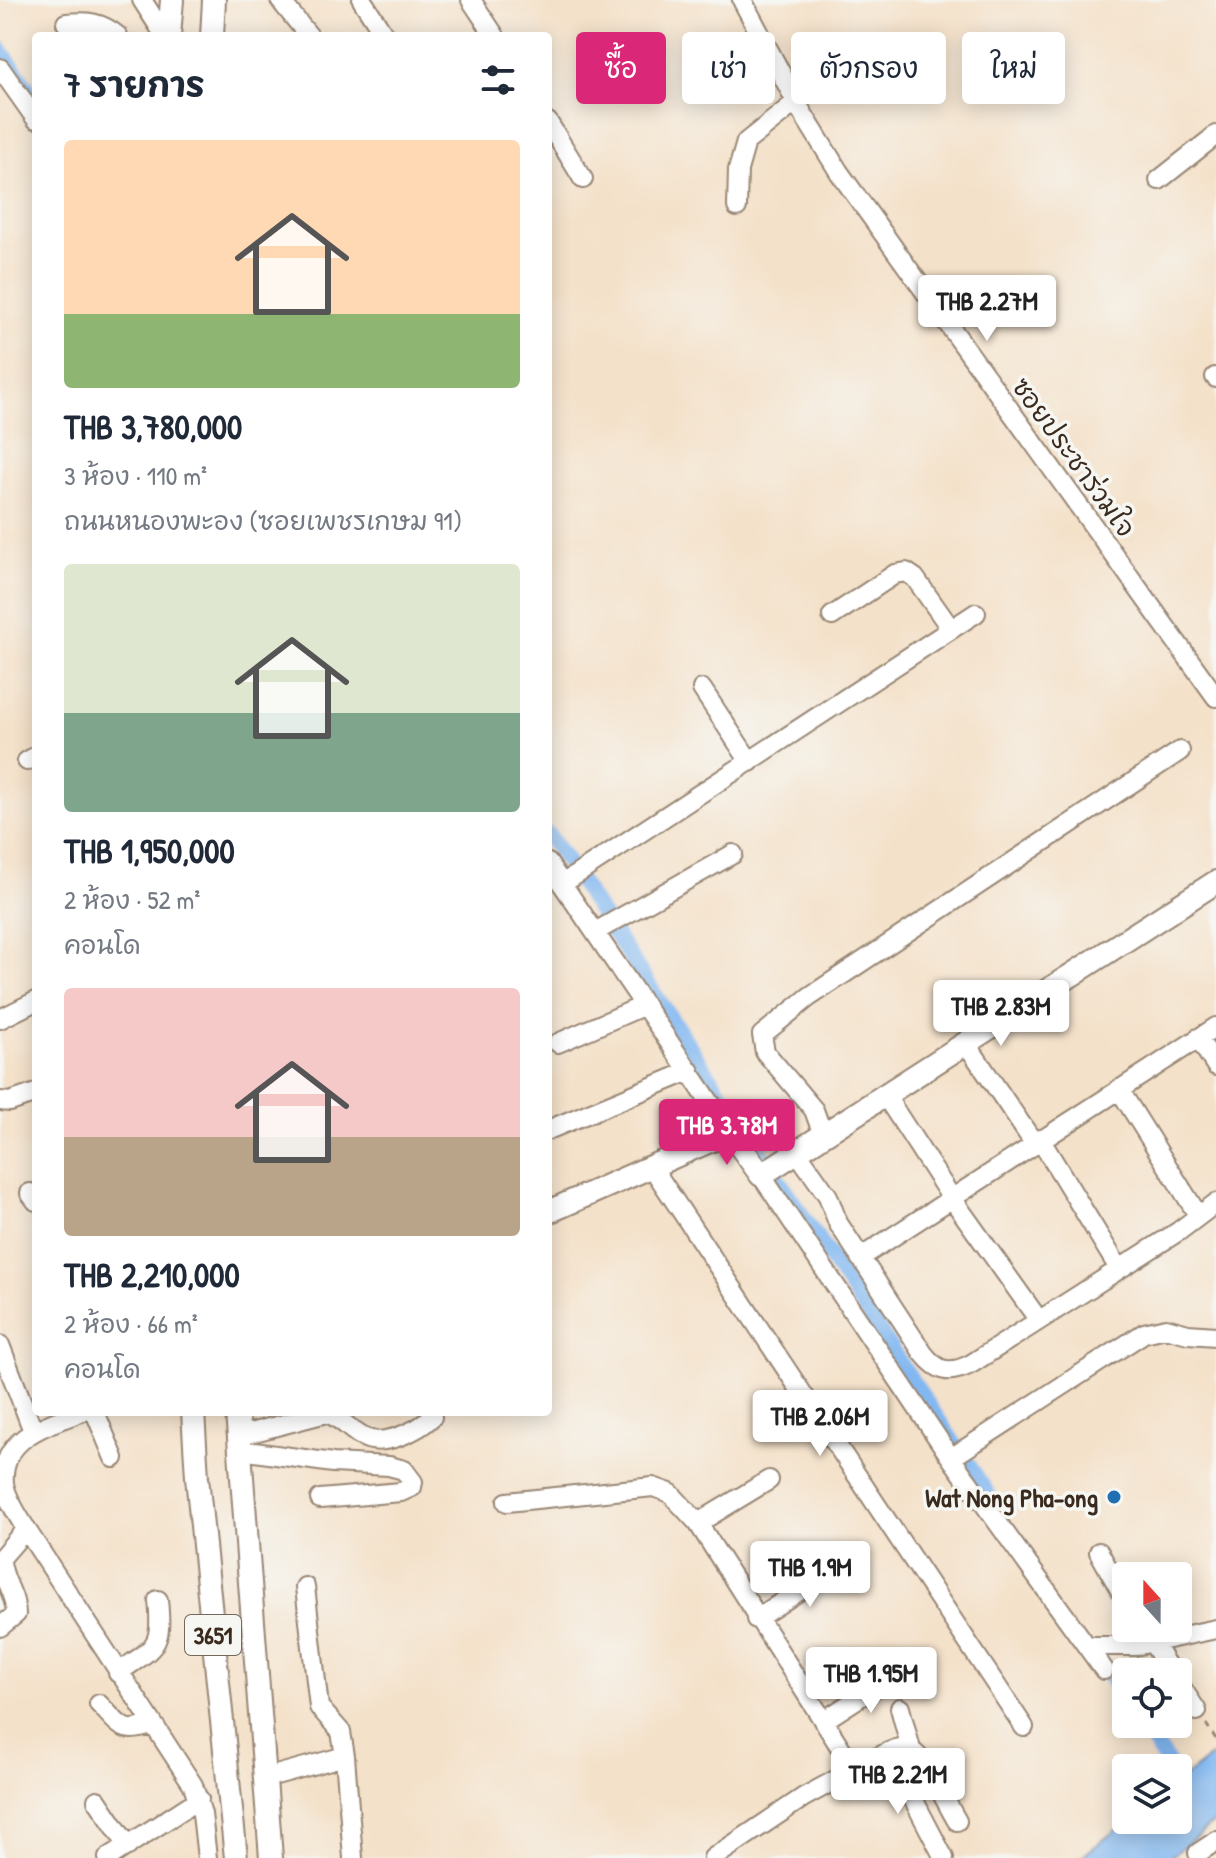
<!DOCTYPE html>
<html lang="th">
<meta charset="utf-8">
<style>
:root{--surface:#fff;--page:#f2f2f3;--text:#1f2937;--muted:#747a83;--accent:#db2777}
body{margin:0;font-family:"Patrick Hand","Playpen Sans Thai",sans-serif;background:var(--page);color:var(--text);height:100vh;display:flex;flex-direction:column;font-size:30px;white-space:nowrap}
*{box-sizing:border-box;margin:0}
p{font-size:26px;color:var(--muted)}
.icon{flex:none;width:44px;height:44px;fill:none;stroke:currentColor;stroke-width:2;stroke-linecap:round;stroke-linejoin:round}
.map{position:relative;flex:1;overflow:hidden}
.sheet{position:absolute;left:32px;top:32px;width:520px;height:1384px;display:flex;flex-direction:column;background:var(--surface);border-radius:8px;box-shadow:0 4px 20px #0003}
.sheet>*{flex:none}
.top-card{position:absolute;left:576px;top:32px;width:520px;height:72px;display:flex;gap:16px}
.needle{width:52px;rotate:339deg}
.controls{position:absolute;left:1112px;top:1562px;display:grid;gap:16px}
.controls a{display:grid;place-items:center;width:80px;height:80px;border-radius:8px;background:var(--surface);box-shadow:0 4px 20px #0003;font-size:40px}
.price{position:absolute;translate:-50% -68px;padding:0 18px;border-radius:8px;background:#fff;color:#222;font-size:26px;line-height:52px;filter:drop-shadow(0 2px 4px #0008)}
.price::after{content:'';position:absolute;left:50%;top:48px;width:24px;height:18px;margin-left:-12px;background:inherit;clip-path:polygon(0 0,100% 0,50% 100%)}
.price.active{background:var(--accent);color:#fff}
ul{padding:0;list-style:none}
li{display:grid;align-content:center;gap:16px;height:424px;padding:0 32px}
li span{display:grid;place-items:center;height:248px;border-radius:8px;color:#555}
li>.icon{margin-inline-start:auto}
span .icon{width:144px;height:144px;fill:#fffc;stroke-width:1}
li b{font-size:34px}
h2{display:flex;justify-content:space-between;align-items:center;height:96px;padding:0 32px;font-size:34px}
.pill{padding:0 28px;border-radius:8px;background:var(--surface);box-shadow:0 4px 20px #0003;font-size:28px;line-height:72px}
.pill.active{background:var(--accent);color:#fff}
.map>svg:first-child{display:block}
.water{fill:#82b8f1;stroke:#5e7188;stroke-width:2}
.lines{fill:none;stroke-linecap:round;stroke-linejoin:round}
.canal{stroke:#82b8f1;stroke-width:16}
.minor-casing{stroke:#988674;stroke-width:22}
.major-casing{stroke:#988674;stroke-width:26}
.path{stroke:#988674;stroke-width:3;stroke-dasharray:6 6;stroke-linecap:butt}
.minor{stroke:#fff;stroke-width:18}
.major{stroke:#fff;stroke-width:22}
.poi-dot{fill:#1f6fb2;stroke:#f6f6f2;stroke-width:3}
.labels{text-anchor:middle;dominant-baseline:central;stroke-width:7;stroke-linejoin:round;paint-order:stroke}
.shield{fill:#f6f6f2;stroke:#73675e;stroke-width:2}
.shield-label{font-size:24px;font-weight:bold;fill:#3b2a1e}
.street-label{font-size:26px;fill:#3b2a1e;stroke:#f6f6f2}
.poi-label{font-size:26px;font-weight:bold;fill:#3b2a1e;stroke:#f6f6f2;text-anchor:end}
</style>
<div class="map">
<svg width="1216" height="1858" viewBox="0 0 1216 1858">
<rect width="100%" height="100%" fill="#f6f6f2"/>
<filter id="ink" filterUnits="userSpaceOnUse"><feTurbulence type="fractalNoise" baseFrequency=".0125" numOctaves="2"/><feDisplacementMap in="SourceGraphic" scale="16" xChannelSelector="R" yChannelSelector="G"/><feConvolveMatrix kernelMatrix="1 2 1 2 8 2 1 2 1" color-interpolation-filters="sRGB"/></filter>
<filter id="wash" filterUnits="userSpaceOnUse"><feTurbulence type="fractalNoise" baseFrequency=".006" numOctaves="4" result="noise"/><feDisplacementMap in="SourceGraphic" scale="32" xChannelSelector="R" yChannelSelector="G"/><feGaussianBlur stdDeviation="1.8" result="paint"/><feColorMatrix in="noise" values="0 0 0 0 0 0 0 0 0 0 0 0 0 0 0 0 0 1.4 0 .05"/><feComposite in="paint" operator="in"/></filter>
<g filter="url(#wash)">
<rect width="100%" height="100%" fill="#f4e1c9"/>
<!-- water -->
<path class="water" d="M1216,1753v68l-47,37h-89l49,-38h49v-38z"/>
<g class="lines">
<!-- canal -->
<path class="canal" d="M0,49l36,51
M548,834l441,662
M1098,1659l28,41
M1142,1724l29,44"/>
</g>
</g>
<g filter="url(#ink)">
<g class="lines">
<!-- minor casing -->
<g class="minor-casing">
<path id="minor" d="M142,0l23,36
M280,0l29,36
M362,0l23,36
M471,0l24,36
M742,0l58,109 39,63 377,525
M66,23c22,-2 35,-1 52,13
M0,68l36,51
M548,122l35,57
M1159,180l57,-45
M737,207l1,-37 8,-28 50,-40
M1215,377l1,1
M832,616l63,-42 11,-2 9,6 36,51
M702,689l48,73
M27,761l9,-5
M548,863l182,269
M562,884l414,-271
M595,932l138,-78
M0,1019l36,-18
M1198,1038l18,28
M558,1043l87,-38
M966,1043l68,100
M1119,1089l79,126
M885,1095l66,102 87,122
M0,1101l10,1 26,-9
M548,1130l142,-59
M823,1135l-9,-25 -49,-58 -3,-17 47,-38 371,-246
M1040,1139l78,128
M797,1152l31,44 10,27 85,130c15,19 26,22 48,11l208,-133 37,-28
M652,1167l372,560
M761,1175l190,283 153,212
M30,1193l6,8
M860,1258l356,-231
M0,1345l33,86
M81,1412c-34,13 -81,25 -77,72 3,16 14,31 22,45l167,256 9,29 5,44
M95,1412l19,46
M239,1436l87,-23c16,5 23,17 37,24 19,11 55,-6 69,-20l-1,-5
M240,1450l93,13 56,3 15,4 9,12 -1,5 -11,5 -81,7
M951,1458l193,-125 22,-5 22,6 28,2
M507,1502l146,-15 17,6 28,30 156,246
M698,1523l71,-43
M1099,1552l27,49
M756,1619l85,-55
M0,1627l16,-13c0,-20 -16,-37 -15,-56l25,-29
M1152,1642l19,30
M1087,1646h48l81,-17
M118,1673c37,-27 45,-24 40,-73
M1178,1682l19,29
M99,1704c22,22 23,32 54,20
M900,1708l11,41
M823,1721l74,-48
M345,1756l8,102
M878,1757c9,-4 21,-12 31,-8 16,7 38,56 48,72
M265,1778l80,-22 -4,-24 -22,-25 -14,-120
M97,1800l31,46
M1198,1853l18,-12
M108,1858l91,-59
M713,1858l91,-61 74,-40 11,2 8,9 47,90"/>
</g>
<!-- major casing -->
<g class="major-casing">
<path id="major" d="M169,36l3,-36
M212,36l2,-36
M548,1212l182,-80 31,43 455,-293
M193,1412l4,65 39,381
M237,1412l34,446"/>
</g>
<!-- path -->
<path class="path" d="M1206,1724l10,15"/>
<!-- minor -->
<use href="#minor" class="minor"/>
<!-- major -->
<use href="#major" class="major"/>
</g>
</g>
<!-- markers -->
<circle class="poi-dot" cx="1114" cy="1497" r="8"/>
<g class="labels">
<!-- shield labels -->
<rect class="shield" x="185" y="1615" width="56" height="40" rx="6"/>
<g class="shield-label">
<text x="213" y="1635">3651</text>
</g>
<!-- street labels -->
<g class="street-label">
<text transform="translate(1074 457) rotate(54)">ซอยประชาร่วมใจ</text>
</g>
<!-- poi labels -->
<g class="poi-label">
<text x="1098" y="1497">Wat Nong Pha-ong</text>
</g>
</g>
</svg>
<div class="controls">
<a><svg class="needle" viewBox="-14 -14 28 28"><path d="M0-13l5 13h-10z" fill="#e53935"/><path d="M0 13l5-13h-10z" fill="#747a83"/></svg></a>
<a><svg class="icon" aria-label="locate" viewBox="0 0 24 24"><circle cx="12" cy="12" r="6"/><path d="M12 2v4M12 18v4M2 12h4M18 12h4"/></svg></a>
<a><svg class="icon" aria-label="layers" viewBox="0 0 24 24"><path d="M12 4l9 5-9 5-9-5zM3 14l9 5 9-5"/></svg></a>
</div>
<b class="price" style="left:987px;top:343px">THB 2.27M</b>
<b class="price" style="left:1001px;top:1048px">THB 2.83M</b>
<b class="price active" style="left:727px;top:1167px">THB 3.78M</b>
<b class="price" style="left:820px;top:1458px">THB 2.06M</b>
<b class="price" style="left:810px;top:1609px">THB 1.9M</b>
<b class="price" style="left:871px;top:1715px">THB 1.95M</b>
<b class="price" style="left:898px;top:1816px">THB 2.21M</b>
<div class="top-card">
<a class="pill active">ซื้อ</a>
<a class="pill">เช่า</a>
<a class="pill">ตัวกรอง</a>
<a class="pill">ใหม่</a>
</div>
<section class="sheet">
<h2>7 รายการ<svg class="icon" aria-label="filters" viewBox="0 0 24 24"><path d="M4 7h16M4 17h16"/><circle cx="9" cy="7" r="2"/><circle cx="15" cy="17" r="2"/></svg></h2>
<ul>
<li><span style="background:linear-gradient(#ffd9b3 70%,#8fb573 0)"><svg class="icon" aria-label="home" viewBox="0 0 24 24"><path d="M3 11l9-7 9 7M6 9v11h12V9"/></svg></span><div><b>THB 3,780,000</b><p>3 ห้อง · 110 m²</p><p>ถนนหนองพะอง (ซอยเพชรเกษม 91)</p></div></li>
<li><span style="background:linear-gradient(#dfe7d0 60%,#7fa58c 0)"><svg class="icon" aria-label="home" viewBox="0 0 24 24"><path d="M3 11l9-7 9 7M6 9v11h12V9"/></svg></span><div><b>THB 1,950,000</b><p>2 ห้อง · 52 m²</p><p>คอนโด</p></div></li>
<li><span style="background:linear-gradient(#f6c9c9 60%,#b9a48a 0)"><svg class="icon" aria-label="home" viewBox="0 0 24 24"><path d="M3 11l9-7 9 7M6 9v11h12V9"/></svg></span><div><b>THB 2,210,000</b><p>2 ห้อง · 66 m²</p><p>คอนโด</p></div></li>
</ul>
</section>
</div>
